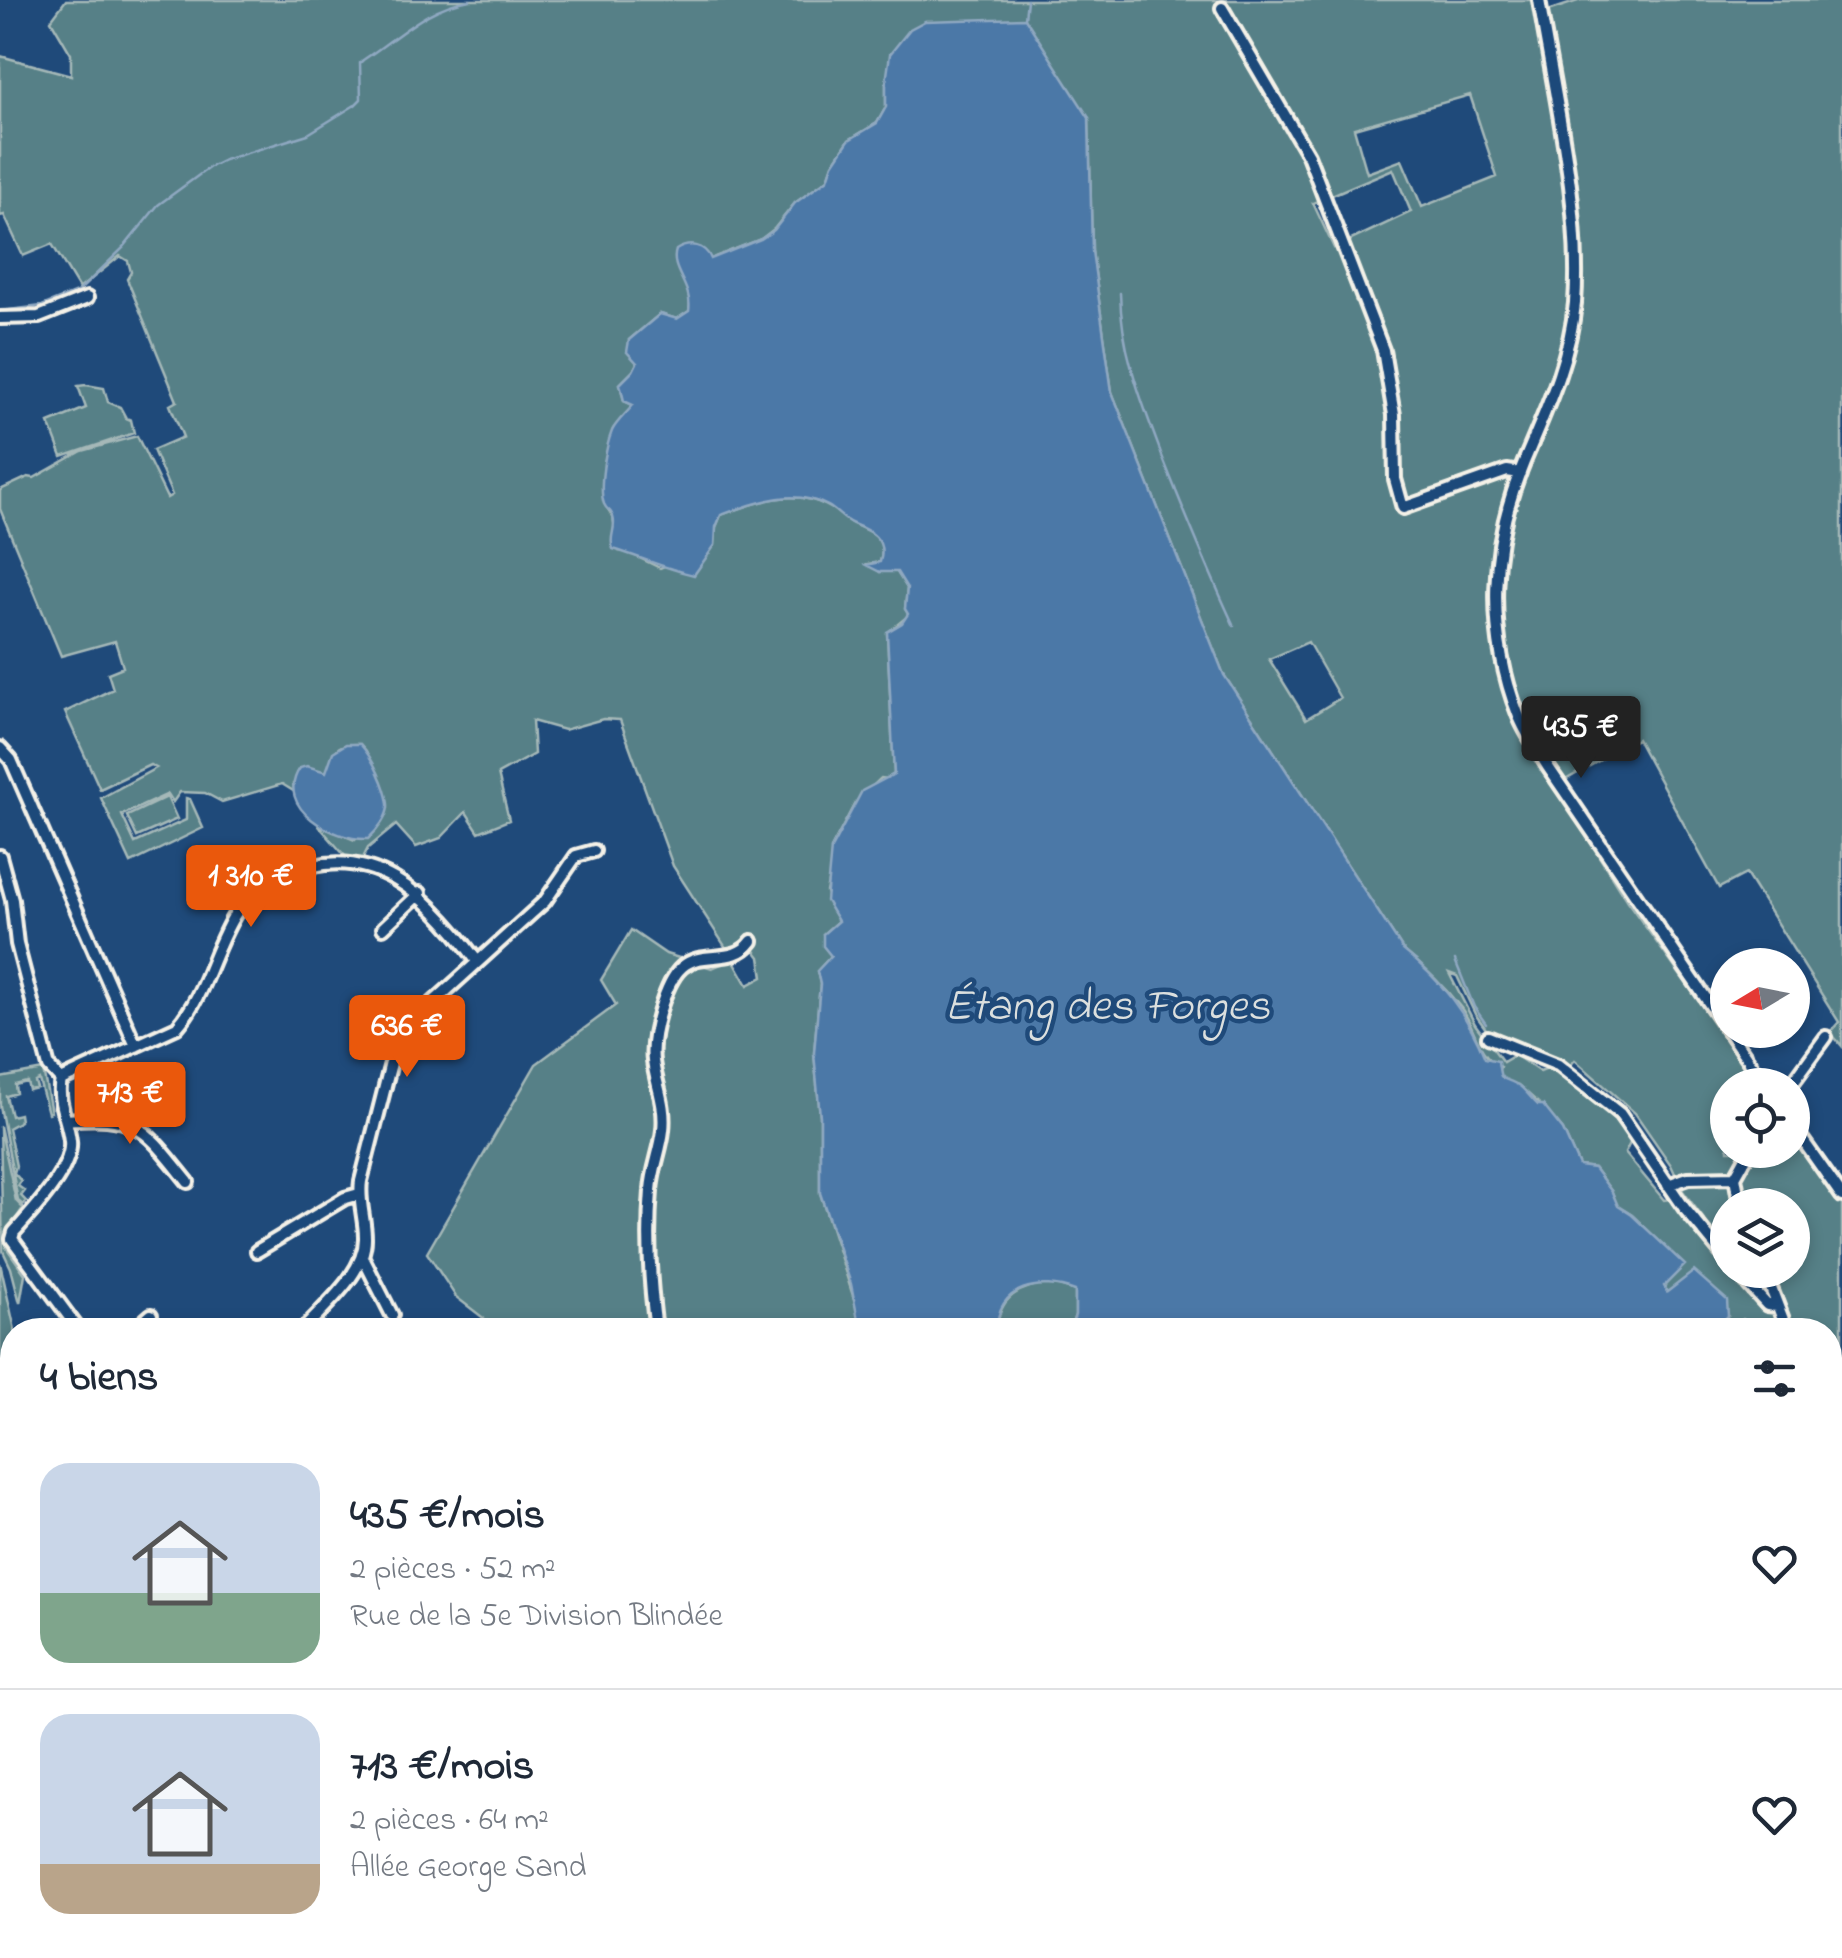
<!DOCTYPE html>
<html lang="fr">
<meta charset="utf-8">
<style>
:root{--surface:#fff;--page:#f2f2f3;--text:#1f2937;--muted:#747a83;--line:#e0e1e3;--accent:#ea580c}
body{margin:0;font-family:"Indie Flower",sans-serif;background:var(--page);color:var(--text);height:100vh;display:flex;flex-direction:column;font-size:38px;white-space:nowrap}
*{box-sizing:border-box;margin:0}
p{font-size:32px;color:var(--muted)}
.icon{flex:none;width:55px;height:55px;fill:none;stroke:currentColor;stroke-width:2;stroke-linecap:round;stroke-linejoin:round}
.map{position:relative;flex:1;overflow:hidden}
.details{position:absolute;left:0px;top:1318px;width:1842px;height:642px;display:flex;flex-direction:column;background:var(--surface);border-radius:40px 40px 0 0;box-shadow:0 5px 15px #0003}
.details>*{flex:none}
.needle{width:65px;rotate:260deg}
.tools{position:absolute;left:1710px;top:948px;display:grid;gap:20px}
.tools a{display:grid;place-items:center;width:100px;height:100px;border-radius:50%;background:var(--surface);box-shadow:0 5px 15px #0003;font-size:50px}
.price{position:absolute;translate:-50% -85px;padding:0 22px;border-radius:10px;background:var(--accent);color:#fff;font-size:32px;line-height:65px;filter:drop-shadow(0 2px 5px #0008)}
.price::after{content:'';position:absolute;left:50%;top:60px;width:30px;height:22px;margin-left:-15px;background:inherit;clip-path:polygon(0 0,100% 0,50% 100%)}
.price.active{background:#222;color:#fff}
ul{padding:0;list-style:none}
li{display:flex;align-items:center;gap:30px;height:250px;padding:0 40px}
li+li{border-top:2px solid var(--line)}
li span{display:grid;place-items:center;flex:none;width:280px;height:200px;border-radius:30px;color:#555}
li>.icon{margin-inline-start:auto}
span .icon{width:120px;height:120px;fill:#fffc;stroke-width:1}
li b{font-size:42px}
h2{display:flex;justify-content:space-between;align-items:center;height:120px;padding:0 40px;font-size:42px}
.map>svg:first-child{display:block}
.green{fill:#568087;stroke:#a5b8b8;stroke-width:2.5;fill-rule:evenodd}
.water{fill:#4b78a7;stroke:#8fa8c1;stroke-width:2.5}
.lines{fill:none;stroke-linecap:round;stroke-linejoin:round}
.stream{stroke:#8fa8c1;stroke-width:2.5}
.street-casing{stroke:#f4f1e8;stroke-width:18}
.secondary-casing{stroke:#f4f1e8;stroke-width:22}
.street{stroke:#1f4a7a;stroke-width:10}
.secondary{stroke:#1f4a7a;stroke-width:15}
.labels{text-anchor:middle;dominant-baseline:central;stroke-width:9;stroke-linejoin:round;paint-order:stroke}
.water-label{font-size:45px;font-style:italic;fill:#dbdfde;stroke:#1f4a7a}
</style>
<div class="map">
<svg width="1842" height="1958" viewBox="0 0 1842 1958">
<rect width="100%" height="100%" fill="#1f4a7a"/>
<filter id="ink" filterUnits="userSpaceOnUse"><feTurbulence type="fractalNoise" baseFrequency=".01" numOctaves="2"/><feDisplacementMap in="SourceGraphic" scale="20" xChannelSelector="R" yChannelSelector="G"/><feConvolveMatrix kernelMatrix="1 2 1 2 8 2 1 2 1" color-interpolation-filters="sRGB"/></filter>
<g filter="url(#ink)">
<!-- green -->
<path class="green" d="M66,0h1476l3,12 36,-12h261v1046l-12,-14 9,-10 -93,-148 -27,14 -82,-149 -82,47 72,115 132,184h-31v65h64l1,-18 49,72v160l-12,5v-39h-36l-6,-11 -47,-49h51v-65h-64l-1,35 -11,2 -4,-12 -29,-39 -12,-26 -36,-52 -60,-53 -6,7 -29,-16 -49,-15 -16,-22 -18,-38 -8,-3 26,51 28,38 12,-7 25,17 12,-5c31,20 58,44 79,74l-6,12 39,47 6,-1 58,71 39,42 7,1 6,17h-25l-12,-11 -15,11h-15l15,-14 -61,-23 -3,-7 20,-21 -52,-50 -15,-9 -5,-14 -18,-24 -15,-2 -16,-36 -17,-20 -28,-25 -15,-4 -6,-7 3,-7c-25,-15 -23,-38 -39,-59 -17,-22 -37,-41 -58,-58l-179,-275 -112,-283 -20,-141 -3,-133 -131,-96 -32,-1 -40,61v25l-9,16 -28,17 -16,24 -5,15 -33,24 -21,26 -13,10 -46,18 -33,18 9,23 -2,13 -12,8 -17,-5 -31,26 8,23 -4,8 -13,13 4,17 10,4 -21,24 -9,34v40l9,14 6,34 8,1 33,16 55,-23 1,-18 5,-12c34,-12 71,-28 106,-9 10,4 17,13 26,18 18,9 35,12 27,38l-12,2 12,8 7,-3 10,3 10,16 -2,21 4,6 -22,18 7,141 -5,5 -8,-1 -26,25 -24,46 1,13 -6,30 12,29 -15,13 8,22 -14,15 3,13 -6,69 6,63v77l44,137h-365l-43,-33 -29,-44 109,-189 80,-59 -15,-25 30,-50 35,24 46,14 21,-9 15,26 15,-8 -3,-20 -7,-9 -25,3 -55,-85 -53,-146 -17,-1 -39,11 -32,-9 2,33 -36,20 11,46 -30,12 -13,-20 -25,26 -25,9 -20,-22 -28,23 -5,10 -17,-1 -28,-32 37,15 33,-32 -22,-57 -6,-7c-29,-1 -23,8 -34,28l-11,-1 -22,13 2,8 -13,-8 -60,18 -17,-9 -25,-1 -7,10 -5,-8 -46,21 13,28 51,-23v-22l4,1 13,29 -72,35 -30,-65 55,-30 -6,-3 -50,24 -35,-77 48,-23 -5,-16 15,-6 -8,-26 -54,15 -61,-147v-19l28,-13 6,1 48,-27 55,-15 30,62 5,-3 -19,-45 30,-13 -13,-32 7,-4 -50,-122 4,-7 -3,-11 -8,-5 -41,33 -27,-45 -29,12 -19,-41 -4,1v-160l71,19v-21l-20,-34zM1470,95l27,82 -75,30 -20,-47 -35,13 -13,-45zM1393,169l18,43 -77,36 -21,-45zM1308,642l32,56 -34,21 -37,-60z
M86,385l18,3 4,14 12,5 6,11 5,2 3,13 -72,24 -13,-34 37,-15 -8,-22z
M167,797l10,22 -40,18 -10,-21z
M43,1070l8,42 -3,1 -9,-33 -4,2 2,6 -8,2 -2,-8 -12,3 1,8 -10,3 5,20 8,-2 1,7 -12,7 8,38 -2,7 7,8 -3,5 7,5 -4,5 5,5 -3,4 -5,-4 -18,-95v-28z
M0,1126l16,75 7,7 -14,22 -3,17 19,27 -5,29 -9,-35 -8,-17z
M0,1263l15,67 -3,108 -12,-20z
M1050,1283l25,8v24l-5,15h-73c1,-33 23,-44 53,-47z
M0,1599l12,19v330h524l13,10h-549z"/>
<!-- water -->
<path class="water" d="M1025,18l64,100 3,133 20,141 112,283 179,275c38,30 64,63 82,108l13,3c3,23 2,14 20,24 7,4 14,15 20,20h5l20,25 16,36 15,2 18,24 6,14 14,9 53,50 -21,21 3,6 27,-21 33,29 1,16 -15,14h-401l-5,-5 -43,-5 -37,7 -19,-5 -20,8h-118l5,-15v-24c-34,-13 -78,-6 -78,39h-133l-5,-5 -8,-41 -31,-91v-77l-6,-63 6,-69 -3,-13 14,-15 -8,-10v-12l15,-13 -12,-20 5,-52 31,-58 32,-17 -7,-142 15,-9 6,-9 -3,-5 2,-21 -10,-16h-17l-14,-7 14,-3c7,-23 -9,-31 -27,-38 -10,-4 -16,-13 -25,-18 -36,-19 -73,-3 -107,9l-5,12 -1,18 -21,30c-28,-6 -54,-18 -81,-26 -5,-12 4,-20 0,-32 -3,-10 -5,-4 -9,-13 -6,-17 2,-58 8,-73 4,-9 15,-18 21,-26l-9,-4 -4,-17 13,-13 4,-8 -10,-11 2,-12 31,-26 17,5 12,-8c4,-26 -20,-41 -13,-61 13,-8 29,-6 35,9l50,-20 13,-9 21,-27 33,-24 5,-15 16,-24 28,-17 9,-16v-25l4,-28 20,-25 15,-8z
M346,744h14c13,14 26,43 28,60 1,12 -11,27 -20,35 -33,2 -95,-31 -68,-71l7,-2 19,6 7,-20z"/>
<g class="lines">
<!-- stream -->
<path class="stream" d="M1025,18l2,-18
M1120,293c1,58 22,109 42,163 23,58 46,114 72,170
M0,311l42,-5 37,-15 45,-44 34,-42 52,-38 14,-7 84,-26 47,-29 6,-6 -1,-36 3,-3c36,-23 63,-53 107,-60
M1455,960l19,47 12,17
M1743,1270l22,25
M861,1958l4,-10"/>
<!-- street casing -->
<g class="street-casing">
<path id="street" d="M1539,0c15,92 43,211 36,303 -5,56 -29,107 -51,159 -34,80 -38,170 -6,252 7,19 20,36 30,53l217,318
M1222,8l86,147 75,195 11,65 1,64 8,29 104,-37 13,2
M0,318l39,-1 48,-19
M0,748l11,12 125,286
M0,856l12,44 5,44 32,123 12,13
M383,928l37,-35
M1488,1037l70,28 62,49 65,95 43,52
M61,1080l116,-53c29,-33 36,-79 60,-116 11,-16 31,-28 49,-36 85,-38 144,22 191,86
M61,1080c-5,21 7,40 9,61 3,28 -37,70 -56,91l-2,7 67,91
M1791,1085l35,-48
M66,1120c72,-7 79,9 122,62
M1792,1125l50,71
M1668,1185l20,-7 47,-1
M1740,1205l-5,-28 15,-27
M257,1251l88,-53 14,-4
M362,1256l30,59
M1735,1270l32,35 10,1
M1764,1270l23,60
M134,1330l17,-15
M303,1330c22,-25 63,-57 62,-93 0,-19 -7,-36 -4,-56l33,-130 10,-22 141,-128 31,-45 18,-5
M656,1330c-6,-45 -9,-94 -5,-139 1,-21 10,-41 12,-61 3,-25 -7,-45 -10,-69 -3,-23 11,-78 29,-94 20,-18 52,-1 70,-26
M1830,1390l10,13 -10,39
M1830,1656l12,-1
M1841,1743l1,-2
M1218,1948v5l38,-2 34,3 94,-6
M1482,1948l1,10
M1618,1948l1,10
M1823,1948l6,10
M750,1958l2,-10"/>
</g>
<!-- secondary casing -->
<g class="secondary-casing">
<path id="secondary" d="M0,1438l12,15
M0,1545l12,-4
M707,1948l14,10"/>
</g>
<!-- street -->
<use href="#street" class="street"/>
<!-- secondary -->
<use href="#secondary" class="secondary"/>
</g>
</g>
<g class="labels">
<!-- water labels -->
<g class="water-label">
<text x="1107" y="1008">Étang des Forges</text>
</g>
</g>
</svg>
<div class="tools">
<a><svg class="needle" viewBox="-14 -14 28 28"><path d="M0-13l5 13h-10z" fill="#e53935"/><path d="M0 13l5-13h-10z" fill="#747a83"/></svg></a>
<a><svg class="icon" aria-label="locate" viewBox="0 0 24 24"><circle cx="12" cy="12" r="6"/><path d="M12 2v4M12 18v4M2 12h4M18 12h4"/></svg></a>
<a><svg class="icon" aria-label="layers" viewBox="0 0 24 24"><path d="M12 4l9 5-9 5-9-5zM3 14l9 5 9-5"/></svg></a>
</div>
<b class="price active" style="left:1581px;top:781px">435 €</b>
<b class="price" style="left:251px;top:930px">1 310 €</b>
<b class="price" style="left:407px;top:1080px">636 €</b>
<b class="price" style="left:130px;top:1147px">713 €</b>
<section class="details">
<h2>4 biens<svg class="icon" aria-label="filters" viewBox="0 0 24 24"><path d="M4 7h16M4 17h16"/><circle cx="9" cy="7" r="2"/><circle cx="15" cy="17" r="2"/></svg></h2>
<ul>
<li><span style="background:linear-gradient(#c9d6e8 65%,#7fa58c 0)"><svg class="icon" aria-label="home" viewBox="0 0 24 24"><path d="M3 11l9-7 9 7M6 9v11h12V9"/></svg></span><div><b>435 €/mois</b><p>2 pièces · 52 m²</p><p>Rue de la 5e Division Blindée</p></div><svg class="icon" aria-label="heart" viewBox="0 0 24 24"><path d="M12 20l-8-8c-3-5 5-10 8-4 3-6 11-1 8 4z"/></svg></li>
<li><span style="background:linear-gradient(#c9d6e8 75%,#b9a48a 0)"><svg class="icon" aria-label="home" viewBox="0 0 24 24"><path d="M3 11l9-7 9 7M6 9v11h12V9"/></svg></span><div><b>713 €/mois</b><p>2 pièces · 64 m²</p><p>Allée George Sand</p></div><svg class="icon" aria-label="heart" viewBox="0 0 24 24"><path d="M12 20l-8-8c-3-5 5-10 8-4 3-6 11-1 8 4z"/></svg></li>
</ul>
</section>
</div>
